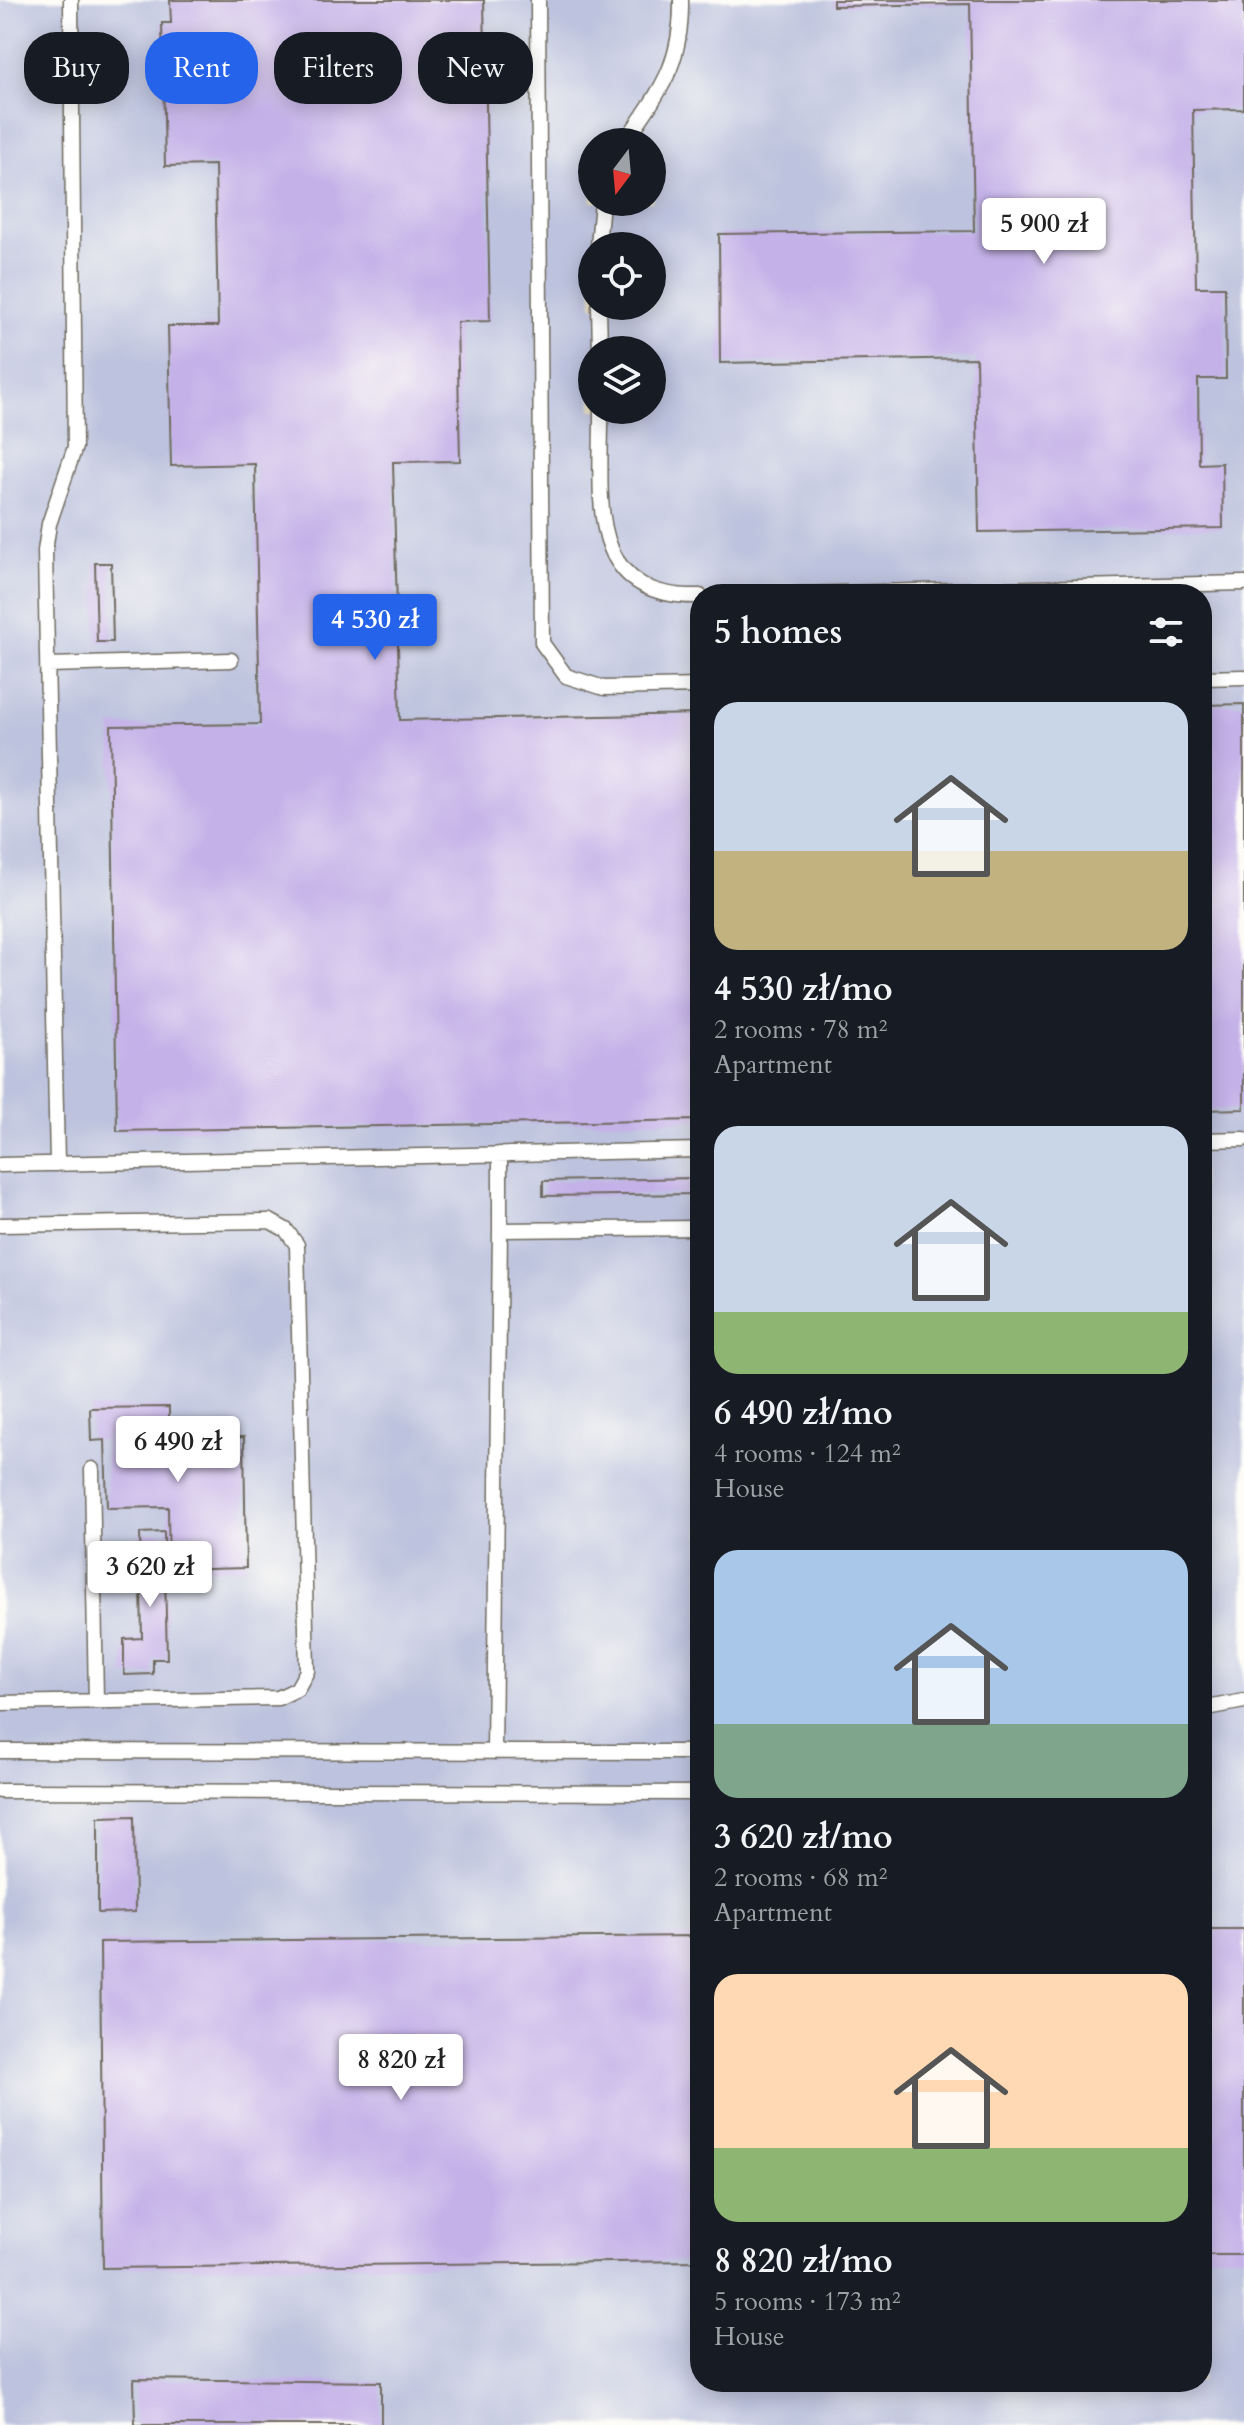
<!DOCTYPE html>
<meta charset="utf-8">
<style>
:root{--surface:#171b24;--page:#242831;--text:#f1f3f6;--muted:#9ea1a6;--accent:#2563eb}
body{margin:0;font-family:Cardo,serif;background:var(--page);color:var(--text);height:100vh;display:flex;flex-direction:column;font-size:30px;white-space:nowrap}
*{box-sizing:border-box;margin:0}
p{font-size:26px;color:var(--muted)}
.icon{flex:none;width:44px;height:44px;fill:none;stroke:currentColor;stroke-width:2;stroke-linecap:round;stroke-linejoin:round}
.map{position:relative;flex:1;overflow:hidden}
.drawer{position:absolute;left:690px;top:584px;width:522px;height:1808px;display:flex;flex-direction:column;background:var(--surface);border-radius:32px;box-shadow:0 4px 20px #0003}
.drawer>*{flex:none}
.banner{position:absolute;left:24px;top:32px;width:546px;height:72px;display:flex;gap:16px}
.needle{width:52px;rotate:196deg}
.fabs{position:absolute;left:578px;top:128px;display:grid;gap:16px}
.fabs a{display:grid;place-items:center;width:88px;height:88px;border-radius:50%;background:var(--surface);box-shadow:0 4px 20px #0003;font-size:40px}
.price{position:absolute;translate:-50% -68px;padding:0 18px;border-radius:8px;background:#fff;color:#222;font-size:26px;line-height:52px;filter:drop-shadow(0 2px 4px #0008)}
.price::after{content:'';position:absolute;left:50%;top:48px;width:24px;height:18px;margin-left:-12px;background:inherit;clip-path:polygon(0 0,100% 0,50% 100%)}
.price.selected{background:var(--accent);color:#fff}
ul{padding:0;list-style:none}
li{display:grid;align-content:center;gap:16px;height:424px;padding:0 24px}
li span{display:grid;place-items:center;height:248px;border-radius:24px;color:#555}
li>.icon{margin-inline-start:auto}
span .icon{width:144px;height:144px;fill:#fffc;stroke-width:1}
li b{font-size:34px}
h2{display:flex;justify-content:space-between;align-items:center;height:96px;padding:0 24px;font-size:34px}
.chip{padding:0 28px;border-radius:32px;background:var(--surface);box-shadow:0 4px 20px #0003;font-size:28px;line-height:72px}
.chip.selected{background:var(--accent);color:#fff}
.map>svg:first-child{display:block}
.industrial{fill:#bdc3de;fill-rule:evenodd}
.building{fill:#c4b1e8}
.lines{fill:none;stroke-linecap:round;stroke-linejoin:round}
.service-casing{stroke:#6f6b60;stroke-width:17}
.service{stroke:#fff;stroke-width:14}
</style>
<div class="map">
<svg width="1244" height="2425" viewBox="0 0 1244 2425">
<rect width="100%" height="100%" fill="#fdfcf7"/>
<filter id="ink" filterUnits="userSpaceOnUse"><feTurbulence type="fractalNoise" baseFrequency=".0125" numOctaves="2"/><feDisplacementMap in="SourceGraphic" scale="16" xChannelSelector="R" yChannelSelector="G"/><feConvolveMatrix kernelMatrix="1 2 1 2 8 2 1 2 1" color-interpolation-filters="sRGB"/></filter>
<filter id="wash" filterUnits="userSpaceOnUse"><feTurbulence type="fractalNoise" baseFrequency=".006" numOctaves="4" result="noise"/><feDisplacementMap in="SourceGraphic" scale="32" xChannelSelector="R" yChannelSelector="G"/><feGaussianBlur stdDeviation="1.8" result="paint"/><feColorMatrix in="noise" values="0 0 0 0 0 0 0 0 0 0 0 0 0 0 0 0 0 1.4 0 .05"/><feComposite in="paint" operator="in"/></filter>
<g filter="url(#wash)">
<rect width="100%" height="100%" fill="#ece2c1"/>
<!-- industrial -->
<path class="industrial" d="M0,0h1244v2425h-1244zM592,142h60v60h-60zM592,246h60v60h-60zM592,350h60v60h-60zM700,594h502v1788h-502z"/>
<g id="blocks">
<!-- building -->
<path class="building" d="M170,0h314l6,321 -33,1 3,139 -67,1 7,258 300,-6v406l-583,11 -6,-405 149,-2 -5,-260 -84,2 -3,-140h50l-3,-161 -50,1 -3,-143h9z
M833,0h411v109l-51,1 3,177h29l1,92h-28l1,85 23,-1 1,65 -244,4 -3,-174 -256,5 -1,-129 255,-3 -4,-227 -137,2z
M95,563h16l2,79h-16z
M1244,704v405l-42,1v-405z
M695,1178l1,16 -153,2v-15z
M169,1407v31l75,-1 2,131 -74,2v10h-3l-1,-73 -61,1 -2,-68 -14,1 -1,-33z
M164,1532l3,127h-14v15l-29,1v-36l18,-1 -2,-105z
M134,1816l1,96 -37,1v-96z
M1202,1929h42v326h-42z
M700,1936v325l-597,7 -3,-326z
M134,2379l247,3v43h-246z"/>
</g>
</g>
<g filter="url(#ink)">
<use href="#blocks" fill-opacity="0" stroke="#6f6b60" stroke-width="2"/>
<g class="lines">
<!-- service casing -->
<g class="service-casing">
<path id="service" d="M538,0l4,643 24,33 38,12 96,-2
M625,142c35,-52 57,-76 56,-142
M598,246l4,-44
M599,306l1,44
M601,410c1,84 -19,189 99,186
M795,594l449,-11
M48,665l183,-5
M1202,678l42,-1
M1202,1140l42,-1
M500,1154v76
M57,1164l-12,-613 4,-27 26,-77 -4,-447
M0,1165l700,-15
M0,1225l270,-4 16,9 11,15 10,426 -10,18 -19,9 -278,5
M92,1469l4,232
M1202,1709l42,-8
M0,1751l700,1
M494,1752l6,-522 200,-2
M0,1791l700,2"/>
</g>
<!-- service -->
<use href="#service" class="service"/>
</g>
</g>
</svg>
<div class="fabs">
<a><svg class="needle" viewBox="-14 -14 28 28"><path d="M0-13l5 13h-10z" fill="#e53935"/><path d="M0 13l5-13h-10z" fill="#9ea1a6"/></svg></a>
<a><svg class="icon" aria-label="locate" viewBox="0 0 24 24"><circle cx="12" cy="12" r="6"/><path d="M12 2v4M12 18v4M2 12h4M18 12h4"/></svg></a>
<a><svg class="icon" aria-label="layers" viewBox="0 0 24 24"><path d="M12 4l9 5-9 5-9-5zM3 14l9 5 9-5"/></svg></a>
</div>
<b class="price" style="left:1044px;top:266px">5 900 zł</b>
<b class="price selected" style="left:375px;top:662px">4 530 zł</b>
<b class="price" style="left:178px;top:1484px">6 490 zł</b>
<b class="price" style="left:150px;top:1609px">3 620 zł</b>
<b class="price" style="left:401px;top:2102px">8 820 zł</b>
<div class="banner">
<a class="chip">Buy</a>
<a class="chip selected">Rent</a>
<a class="chip">Filters</a>
<a class="chip">New</a>
</div>
<section class="drawer">
<h2>5 homes<svg class="icon" aria-label="filters" viewBox="0 0 24 24"><path d="M4 7h16M4 17h16"/><circle cx="9" cy="7" r="2"/><circle cx="15" cy="17" r="2"/></svg></h2>
<ul>
<li><span style="background:linear-gradient(#c9d6e8 60%,#c2b280 0)"><svg class="icon" aria-label="home" viewBox="0 0 24 24"><path d="M3 11l9-7 9 7M6 9v11h12V9"/></svg></span><div><b>4 530 zł/mo</b><p>2 rooms · 78 m²</p><p>Apartment</p></div></li>
<li><span style="background:linear-gradient(#c9d6e8 75%,#8fb573 0)"><svg class="icon" aria-label="home" viewBox="0 0 24 24"><path d="M3 11l9-7 9 7M6 9v11h12V9"/></svg></span><div><b>6 490 zł/mo</b><p>4 rooms · 124 m²</p><p>House</p></div></li>
<li><span style="background:linear-gradient(#a9c7e8 70%,#7fa58c 0)"><svg class="icon" aria-label="home" viewBox="0 0 24 24"><path d="M3 11l9-7 9 7M6 9v11h12V9"/></svg></span><div><b>3 620 zł/mo</b><p>2 rooms · 68 m²</p><p>Apartment</p></div></li>
<li><span style="background:linear-gradient(#ffd9b3 70%,#8fb573 0)"><svg class="icon" aria-label="home" viewBox="0 0 24 24"><path d="M3 11l9-7 9 7M6 9v11h12V9"/></svg></span><div><b>8 820 zł/mo</b><p>5 rooms · 173 m²</p><p>House</p></div></li>
</ul>
</section>
</div>
